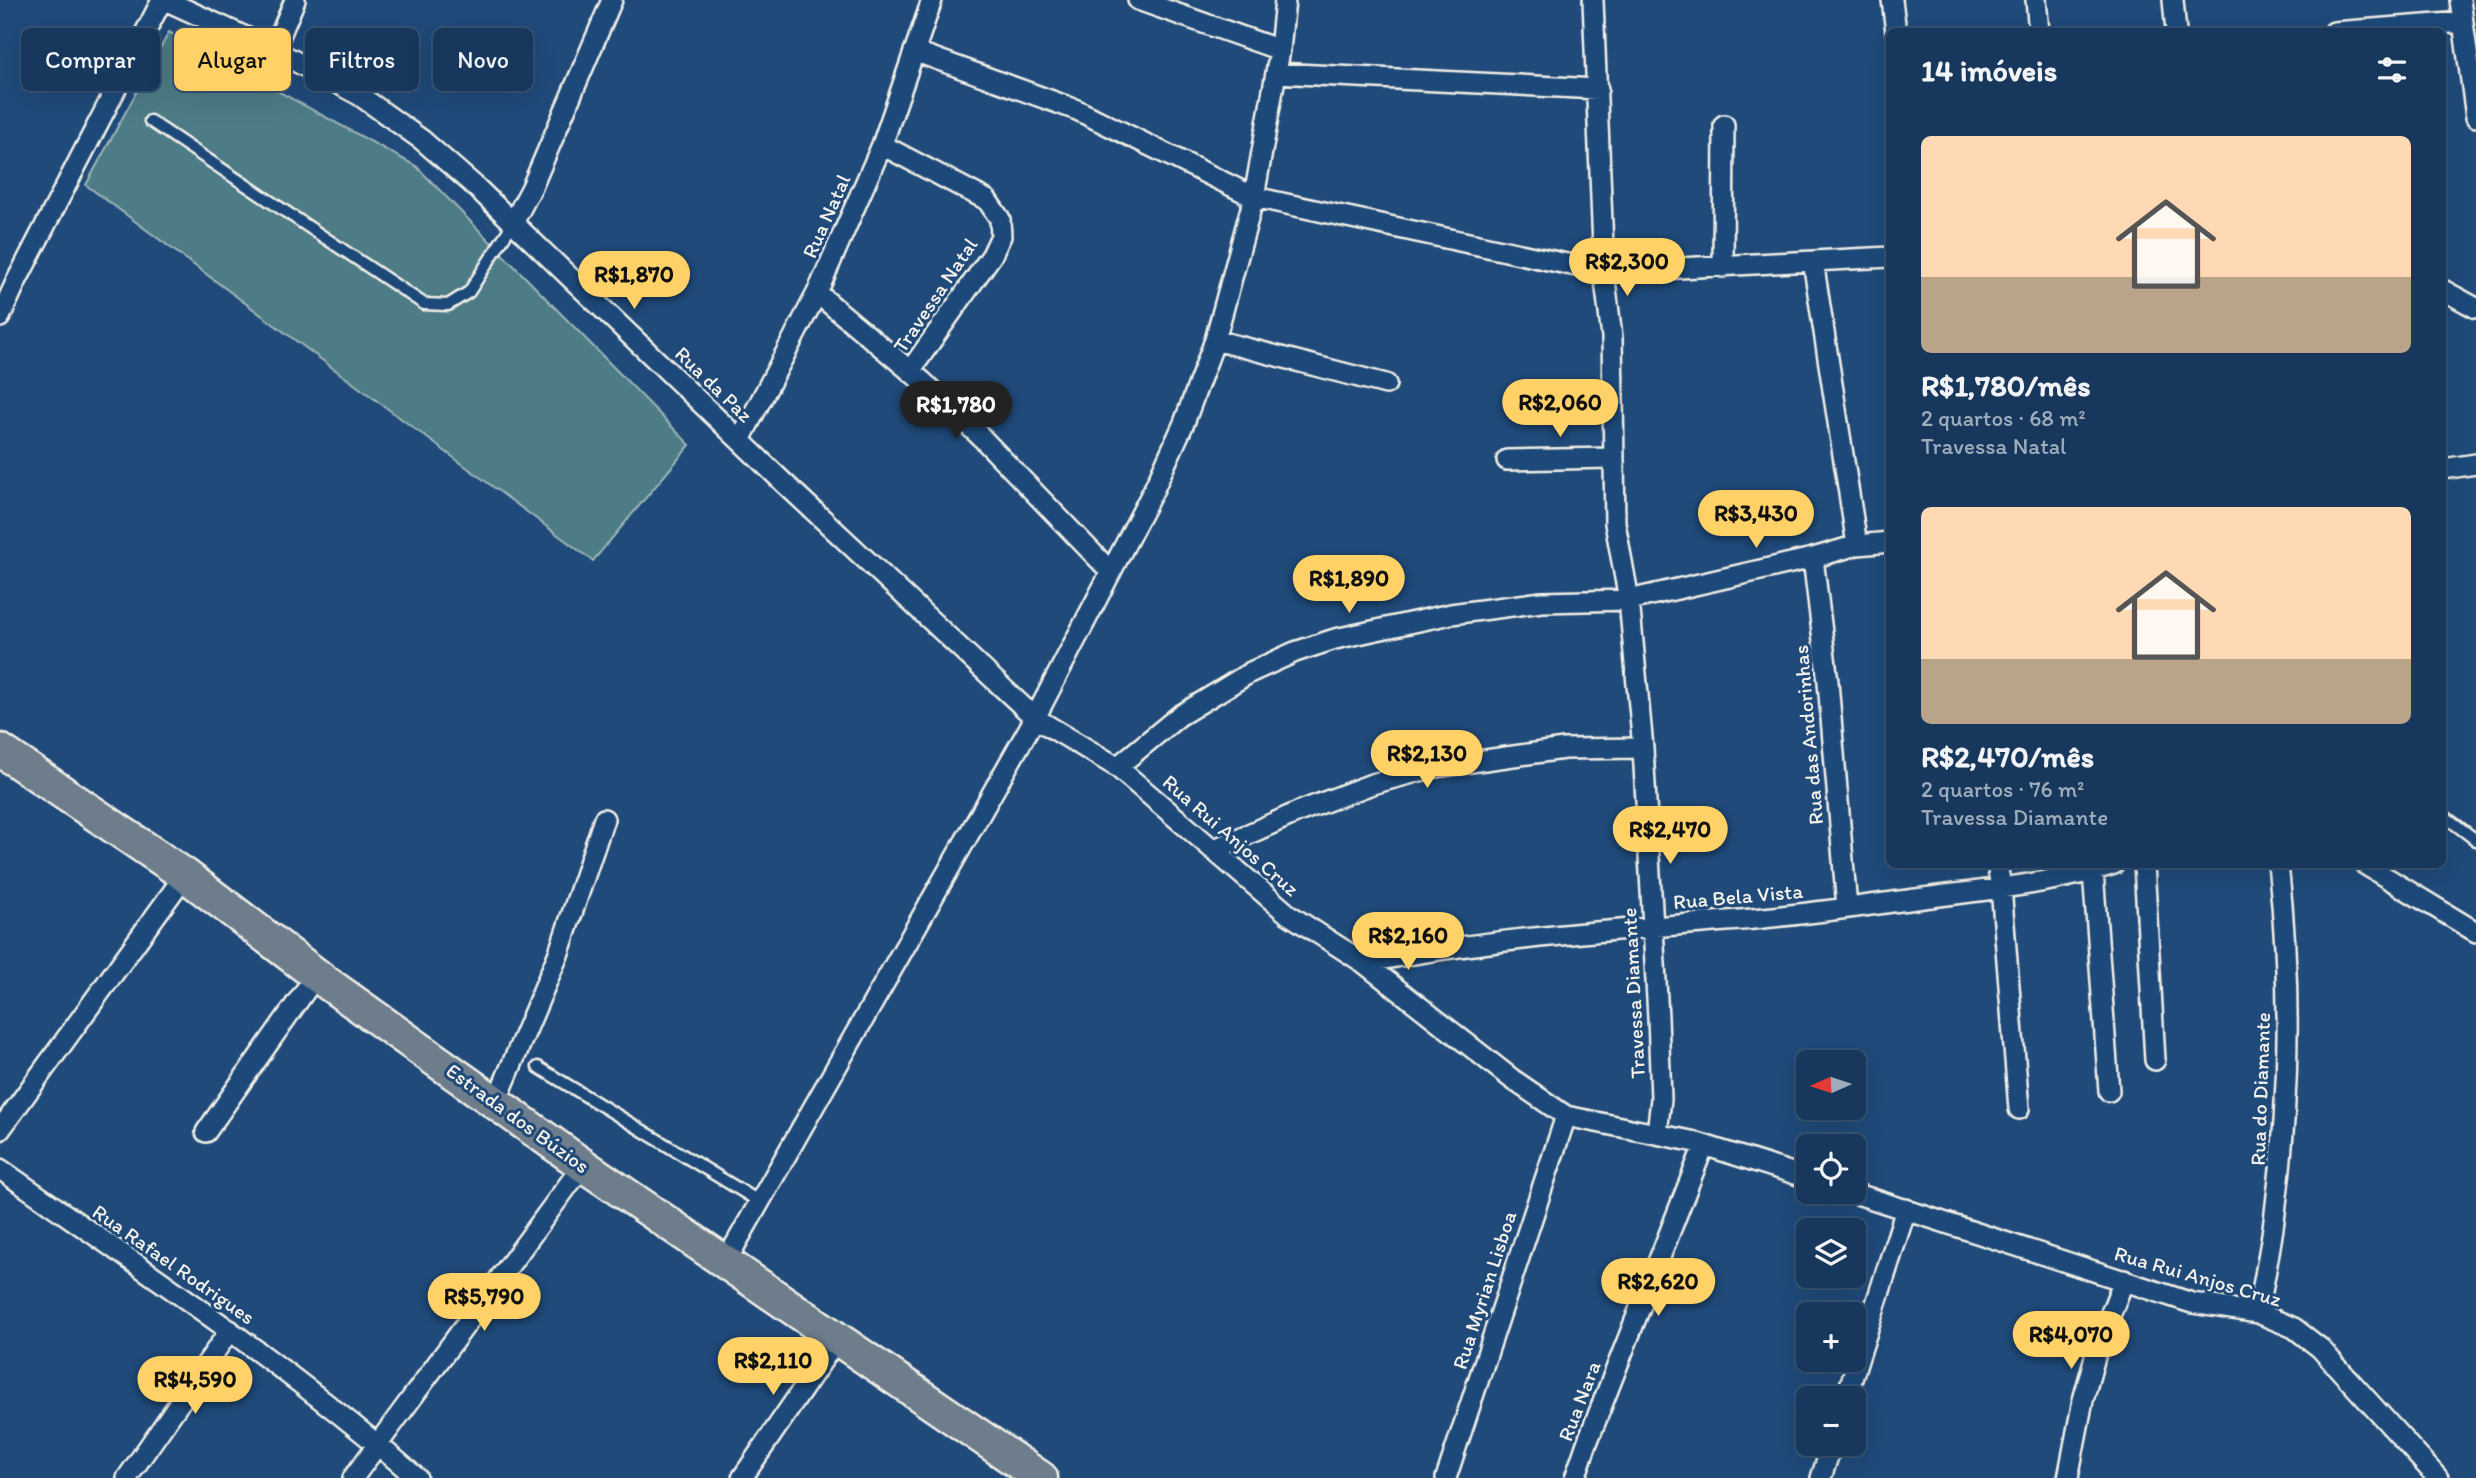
<!DOCTYPE html>
<html lang="pt">
<meta charset="utf-8">
<style>
:root{--surface:#17385c;--page:#203f62;--text:#f1f3f6;--muted:#9eacbb;--line:#365272;--accent:#ffd166}
body{margin:0;font-family:Itim,sans-serif;background:var(--page);color:var(--text);height:100vh;display:flex;flex-direction:column;font-size:26px;white-space:nowrap}
*{box-sizing:border-box;margin:0}
p{font-size:23px;color:var(--muted)}
.icon{flex:none;width:38px;height:38px;fill:none;stroke:currentColor;stroke-width:2;stroke-linecap:round;stroke-linejoin:round}
.map{position:relative;flex:1;overflow:hidden}
.side{position:absolute;left:1886px;top:28px;width:560px;height:840px;display:flex;flex-direction:column;background:var(--surface);border-radius:10px;box-shadow:0 7px 28px #0002,0 0 0 2px var(--line)}
.side>*{flex:none}
.hud{position:absolute;left:21px;top:28px;width:665px;height:63px;display:flex;gap:14px}
.needle{width:46px;rotate:267deg}
.controls{position:absolute;left:1796px;top:1050px;display:grid;gap:14px}
.controls a{display:grid;place-items:center;width:70px;height:70px;border-radius:10px;background:var(--surface);box-shadow:0 7px 28px #0002,0 0 0 2px var(--line);font-size:35px}
.price{position:absolute;translate:-50% -60px;padding:0 16px;border-radius:24px;background:var(--accent);color:#111;font-size:23px;line-height:46px;filter:drop-shadow(0 2px 4px #0008)}
.price::after{content:'';position:absolute;left:50%;top:42px;width:21px;height:16px;margin-left:-10px;background:inherit;clip-path:polygon(0 0,100% 0,50% 100%)}
.price.on{background:#222;color:#fff}
ul{padding:0;list-style:none}
li{display:grid;align-content:center;gap:14px;height:371px;padding:0 35px}
li span{display:grid;place-items:center;height:217px;border-radius:10px;color:#555}
li>.icon{margin-inline-start:auto}
span .icon{width:126px;height:126px;fill:#fffc;stroke-width:1}
li b{font-size:30px}
h2{display:flex;justify-content:space-between;align-items:center;height:84px;padding:0 35px;font-size:30px}
.pill{padding:0 24px;border-radius:10px;background:var(--surface);box-shadow:0 7px 28px #0002,0 0 0 2px var(--line);font-size:24px;line-height:63px}
.pill.on{background:var(--accent);color:#111}
.map>svg:first-child{display:block}
.green{fill:#4d7c86;stroke:#a0b6b7;stroke-width:2}
.lines{fill:none;stroke-linecap:round;stroke-linejoin:round}
.lane-casing{stroke:#f4f1e8;stroke-width:15}
.street-casing{stroke:#f4f1e8;stroke-width:24}
.primary-casing{stroke:#f4f1e8;stroke-width:37}
.lane{stroke:#1f4a7a;stroke-width:10}
.street{stroke:#1f4a7a;stroke-width:19}
.primary{stroke:#6d7d8c;stroke-width:32}
.labels{text-anchor:middle;dominant-baseline:central;stroke-width:6;stroke-linejoin:round;paint-order:stroke}
.street-label{font-size:21px;fill:#f4f1e8;stroke:#1f4a7a}
</style>
<div class="map">
<svg width="2476" height="1478" viewBox="0 0 2476 1478">
<rect width="100%" height="100%" fill="#1f4a7a"/>
<filter id="ink" filterUnits="userSpaceOnUse"><feTurbulence type="fractalNoise" baseFrequency=".0143" numOctaves="2"/><feDisplacementMap in="SourceGraphic" scale="14" xChannelSelector="R" yChannelSelector="G"/><feConvolveMatrix kernelMatrix="1 2 1 2 8 2 1 2 1" color-interpolation-filters="sRGB"/></filter>
<g filter="url(#ink)">
<!-- green -->
<path class="green" d="M169,32l247,134 274,279 -97,116 -507,-376z"/>
<g class="lines">
<!-- lane casing -->
<g class="lane-casing">
<path id="lane" d="M150,121l274,183 24,1 21,-13 44,-69
M2443,815l33,25
M538,1067l222,135"/>
</g>
<!-- street casing -->
<g class="street-casing">
<path id="street" d="M165,0l109,50 85,45 63,45 54,47 307,295 252,236 82,49 171,147 76,49 148,116 54,37 125,25 117,37
M1138,0l142,50
M1593,0l11,272 8,65 3,186 14,77 14,148 15,269 3,82 -4,34
M1892,0l4,32
M2036,0l3,32
M2173,0l3,32
M2460,0l16,117
M2334,32l129,-10
M274,50l21,-50
M914,51l163,59 177,87 350,75 286,-15
M1276,73l322,16
M882,145l105,55 13,19 1,17 -9,19 -82,116
M513,223l19,-36 80,-187
M1813,261l44,284
M1723,267l1,-142
M2443,290l33,18
M817,293l105,88 60,57 129,134
M0,317l17,-37 145,-280
M1215,340l171,44
M740,440l77,-147 65,-148 50,-145
M1507,460l107,-2
M2443,469l33,-5
M1813,558l15,124 19,226
M1117,767l62,-51 72,-44 44,-20 40,-13 116,-25 91,-12 87,-2 184,-42 44,-13 33,-3
M1215,849l83,-37 74,-28 63,-17 129,-18 79,-1
M1997,864l4,23 18,222
M2144,864l11,196
M2364,864l112,68
M2093,871l16,220
M1364,963c120,-24 241,-32 363,-42 63,-4 126,-14 189,-22 66,-9 135,-14 198,-35
M496,1102l62,-147 46,-136
M0,1130l185,-255
M206,1132l111,-158
M0,1169c142,99 286,196 417,309
M1851,1192l341,111 66,10 36,15 26,20 118,130
M726,1261l309,-543 118,-227 31,-68 31,-83 39,-143 26,-147 5,-50
M2258,1313c6,-33 13,-67 17,-100 15,-115 16,-234 3,-349
M1846,1398l60,-189
M127,1478l103,-148
M353,1478l230,-313
M742,1478l95,-139
M1446,1478l120,-362
M1575,1478l12,-35 117,-298
M1821,1478l11,-34
M2068,1478l15,-78 15,-54 26,-66"/>
</g>
<!-- primary casing -->
<g class="primary-casing">
<path id="primary" d="M0,750l185,125 138,105 260,185 458,313"/>
</g>
<!-- lane -->
<use href="#lane" class="lane"/>
<!-- street -->
<use href="#street" class="street"/>
<!-- primary -->
<use href="#primary" class="primary"/>
</g>
</g>
<g class="labels">
<!-- street labels -->
<g class="street-label">
<text transform="translate(826 216) rotate(-66)">Rua Natal</text>
<text transform="translate(935 295) rotate(-56)">Travessa Natal</text>
<text transform="translate(714 384) rotate(44)">Rua da Paz</text>
<text transform="translate(1808 735) rotate(-95)">Rua das Andorinhas</text>
<text transform="translate(1231 835) rotate(41)">Rua Rui Anjos Cruz</text>
<text transform="translate(1738 896) rotate(-5)">Rua Bela Vista</text>
<text transform="translate(1633 993) rotate(-93)">Travessa Diamante</text>
<text transform="translate(2260 1089) rotate(-88)">Rua do Diamante</text>
<text transform="translate(518 1118) rotate(36)">Estrada dos Búzios</text>
<text transform="translate(174 1264) rotate(35)">Rua Rafael Rodrigues</text>
<text transform="translate(2198 1276) rotate(16)">Rua Rui Anjos Cruz</text>
<text transform="translate(1484 1290) rotate(-72)">Rua Myrian Lisboa</text>
<text transform="translate(1579 1401) rotate(-69)">Rua Nara</text>
</g>
</g>
</svg>
<div class="controls">
<a><svg class="needle" viewBox="-14 -14 28 28"><path d="M0-13l5 13h-10z" fill="#e53935"/><path d="M0 13l5-13h-10z" fill="#9eacbb"/></svg></a>
<a><svg class="icon" aria-label="locate" viewBox="0 0 24 24"><circle cx="12" cy="12" r="6"/><path d="M12 2v4M12 18v4M2 12h4M18 12h4"/></svg></a>
<a><svg class="icon" aria-label="layers" viewBox="0 0 24 24"><path d="M12 4l9 5-9 5-9-5zM3 14l9 5 9-5"/></svg></a>
<a>+</a>
<a>−</a>
</div>
<b class="price" style="left:1627px;top:298px">R$2,300</b>
<b class="price" style="left:634px;top:311px">R$1,870</b>
<b class="price" style="left:1560px;top:439px">R$2,060</b>
<b class="price on" style="left:956px;top:441px">R$1,780</b>
<b class="price" style="left:1756px;top:550px">R$3,430</b>
<b class="price" style="left:1349px;top:615px">R$1,890</b>
<b class="price" style="left:1427px;top:790px">R$2,130</b>
<b class="price" style="left:1670px;top:866px">R$2,470</b>
<b class="price" style="left:1408px;top:972px">R$2,160</b>
<b class="price" style="left:1658px;top:1318px">R$2,620</b>
<b class="price" style="left:484px;top:1333px">R$5,790</b>
<b class="price" style="left:2071px;top:1371px">R$4,070</b>
<b class="price" style="left:773px;top:1397px">R$2,110</b>
<b class="price" style="left:195px;top:1416px">R$4,590</b>
<div class="hud">
<a class="pill">Comprar</a>
<a class="pill on">Alugar</a>
<a class="pill">Filtros</a>
<a class="pill">Novo</a>
</div>
<section class="side">
<h2>14 imóveis<svg class="icon" aria-label="filters" viewBox="0 0 24 24"><path d="M4 7h16M4 17h16"/><circle cx="9" cy="7" r="2"/><circle cx="15" cy="17" r="2"/></svg></h2>
<ul>
<li><span style="background:linear-gradient(#ffd9b3 65%,#b9a48a 0)"><svg class="icon" aria-label="home" viewBox="0 0 24 24"><path d="M3 11l9-7 9 7M6 9v11h12V9"/></svg></span><div><b>R$1,780/mês</b><p>2 quartos · 68 m²</p><p>Travessa Natal</p></div></li>
<li><span style="background:linear-gradient(#ffd9b3 70%,#b9a48a 0)"><svg class="icon" aria-label="home" viewBox="0 0 24 24"><path d="M3 11l9-7 9 7M6 9v11h12V9"/></svg></span><div><b>R$2,470/mês</b><p>2 quartos · 76 m²</p><p>Travessa Diamante</p></div></li>
</ul>
</section>
</div>
